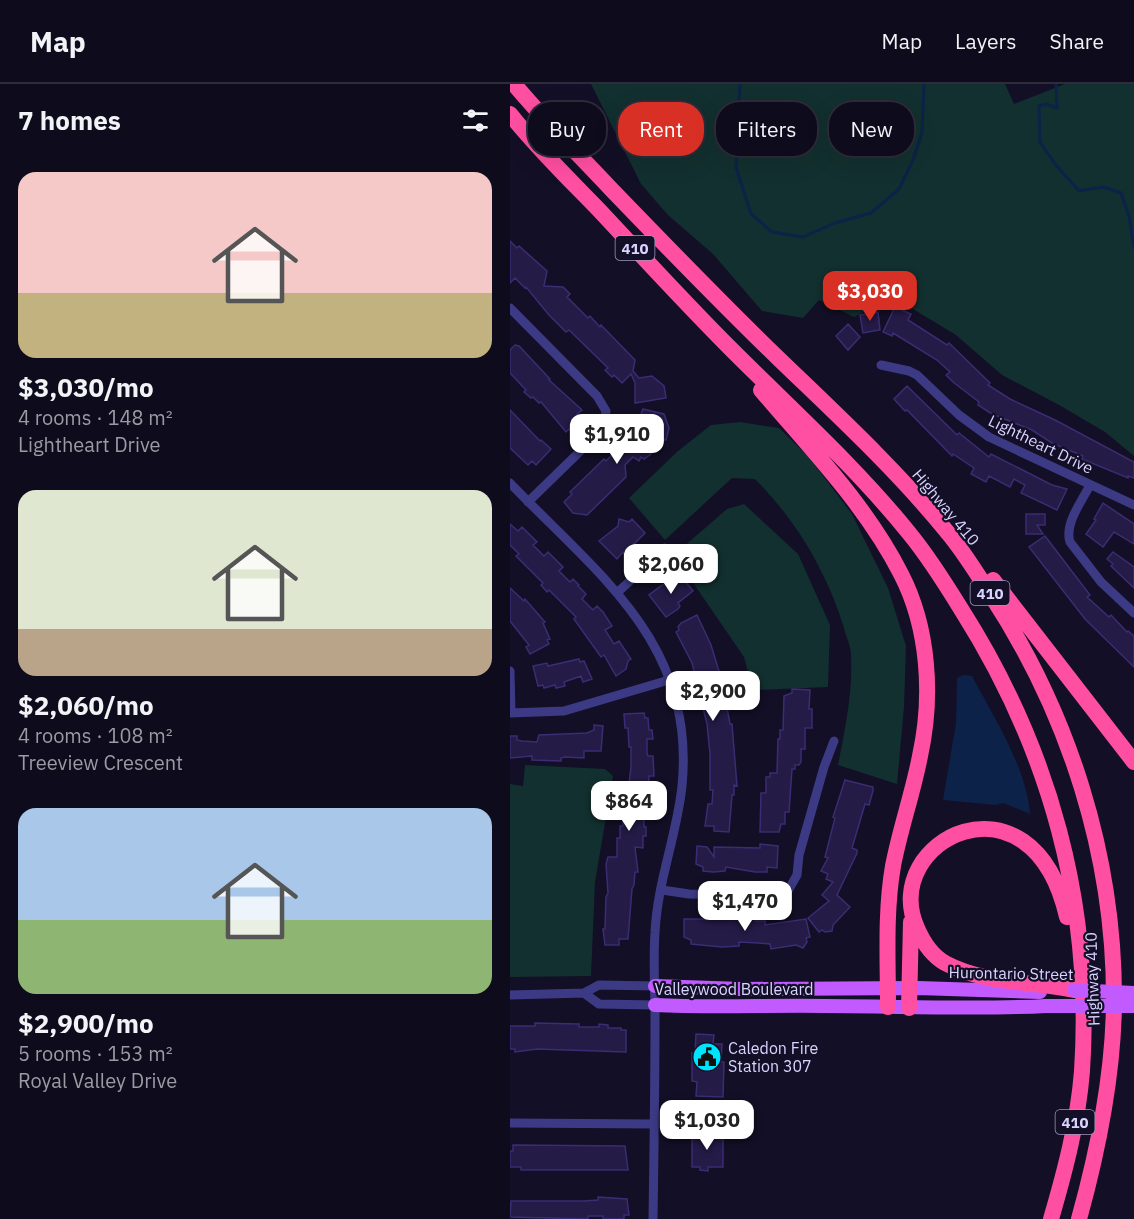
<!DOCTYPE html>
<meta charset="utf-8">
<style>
:root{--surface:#0e0b1c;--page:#1c1929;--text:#f1f3f6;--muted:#9b9ba3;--line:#2e2b3b;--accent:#d93025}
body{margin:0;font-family:"IBM Plex Sans",sans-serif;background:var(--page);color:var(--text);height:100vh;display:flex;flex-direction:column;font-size:22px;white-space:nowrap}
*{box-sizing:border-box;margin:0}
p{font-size:20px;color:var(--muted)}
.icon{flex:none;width:33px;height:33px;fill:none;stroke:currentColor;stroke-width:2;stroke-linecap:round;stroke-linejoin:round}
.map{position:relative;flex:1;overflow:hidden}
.drawer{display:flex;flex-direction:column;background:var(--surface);width:510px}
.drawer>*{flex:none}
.banner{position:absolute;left:18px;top:18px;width:516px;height:54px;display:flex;gap:12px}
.price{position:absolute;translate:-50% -51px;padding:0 14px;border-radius:12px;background:#fff;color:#222;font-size:20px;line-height:39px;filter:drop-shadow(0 2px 3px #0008)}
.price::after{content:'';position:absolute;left:50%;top:36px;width:18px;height:14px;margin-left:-9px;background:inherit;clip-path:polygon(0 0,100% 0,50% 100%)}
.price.active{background:var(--accent);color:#fff}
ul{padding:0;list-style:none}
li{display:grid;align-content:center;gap:12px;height:318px;padding:0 18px}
li span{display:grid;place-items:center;height:186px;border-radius:18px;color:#555}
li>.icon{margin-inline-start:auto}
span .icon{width:108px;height:108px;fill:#fffc;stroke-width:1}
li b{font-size:26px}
h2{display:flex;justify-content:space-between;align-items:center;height:72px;padding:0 18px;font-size:26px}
.pill{padding:0 21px;border-radius:24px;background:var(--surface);box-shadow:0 6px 24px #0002,0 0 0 2px var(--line);font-size:21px;line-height:54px}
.pill.active{background:var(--accent);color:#fff}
header{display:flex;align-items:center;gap:36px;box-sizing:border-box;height:84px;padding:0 30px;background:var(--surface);border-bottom:2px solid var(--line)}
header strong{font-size:28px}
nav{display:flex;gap:33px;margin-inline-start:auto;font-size:21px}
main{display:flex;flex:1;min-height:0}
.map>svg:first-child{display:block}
.green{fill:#12302f}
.water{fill:#0c2248}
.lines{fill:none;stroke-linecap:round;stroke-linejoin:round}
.stream{stroke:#0c2248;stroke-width:3}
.building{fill:#241b47;stroke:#3b2d73;stroke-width:1.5}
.minor{stroke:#3d3a85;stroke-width:9}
.primary{stroke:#c25bff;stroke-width:14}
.motorway{stroke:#ff4fa3;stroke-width:16}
.primary-bridge{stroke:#c25bff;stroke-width:14}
.labels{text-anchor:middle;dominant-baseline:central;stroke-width:4.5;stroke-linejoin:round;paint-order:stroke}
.shield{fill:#130f26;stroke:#9e99be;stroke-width:1.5}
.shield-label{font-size:15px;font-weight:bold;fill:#d9d4ff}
.street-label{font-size:16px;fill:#d9d4ff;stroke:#130f26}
.poi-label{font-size:16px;fill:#d9d4ff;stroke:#130f26;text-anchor:start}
</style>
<header>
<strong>Map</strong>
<nav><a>Map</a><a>Layers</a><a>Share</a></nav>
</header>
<main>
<section class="drawer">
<h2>7 homes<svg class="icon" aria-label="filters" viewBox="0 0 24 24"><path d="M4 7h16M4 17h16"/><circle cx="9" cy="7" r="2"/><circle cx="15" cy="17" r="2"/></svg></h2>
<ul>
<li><span style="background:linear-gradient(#f6c9c9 65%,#c2b280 0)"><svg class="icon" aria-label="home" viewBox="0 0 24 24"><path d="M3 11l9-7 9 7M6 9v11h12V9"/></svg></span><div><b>$3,030/mo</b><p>4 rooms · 148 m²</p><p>Lightheart Drive</p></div></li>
<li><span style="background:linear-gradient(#dfe7d0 75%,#b9a48a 0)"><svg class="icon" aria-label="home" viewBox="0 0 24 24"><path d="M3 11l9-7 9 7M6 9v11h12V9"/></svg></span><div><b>$2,060/mo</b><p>4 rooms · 108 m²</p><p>Treeview Crescent</p></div></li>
<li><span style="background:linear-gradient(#a9c7e8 60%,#8fb573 0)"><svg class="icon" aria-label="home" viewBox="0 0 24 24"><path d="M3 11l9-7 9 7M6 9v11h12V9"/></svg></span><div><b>$2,900/mo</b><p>5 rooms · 153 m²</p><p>Royal Valley Drive</p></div></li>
</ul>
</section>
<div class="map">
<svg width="624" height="1135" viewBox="0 0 624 1135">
<rect width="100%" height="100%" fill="#130f26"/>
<!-- green -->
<path class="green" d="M81,0h414l9,20 51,-20h69v372l-29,-24 -46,-27 -57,-30 -46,-40 -63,-38 -39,20 -35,-17 -16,18 -41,-7 -49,-57 -45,-39 -27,-31z
M230,338l39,6 29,28 44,58 36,74 18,58 -2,61 -7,77 -59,-19c7,-36 15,-73 13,-110 0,-9 -5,-18 -7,-27 -17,-56 -48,-108 -89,-149l-23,-1 -67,62 -36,-42 49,-47 33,-26z
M234,420l54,50 32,71 -2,62 -75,3 -9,-33 -70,-102 53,-46z
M15,681l80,4 8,7 -18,106 -4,94 -81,1v-193l13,2z"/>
<!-- water -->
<path class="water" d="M453,591l9,1c21,40 55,92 58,138l-27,-11 -8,2 -52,-5 13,-77 1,-45z"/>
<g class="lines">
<!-- stream -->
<path class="stream" d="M230,0l-4,83 15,47 21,18 31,5 32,-14 36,-10 28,-24 14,-29 9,-27 2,-49
M546,0l1,24 -11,-4 -7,2 1,36 16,23 23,26 24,-4 18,6 8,23 5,32"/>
</g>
<!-- building -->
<path class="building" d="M0,157l7,7 2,-2 28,25 -3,15 19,1 7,7 -3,3 21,21 2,-2 10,11 1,-2 34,35 -2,11 6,7 13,-2 12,10 2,12 -31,5v-20l-4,-9 -9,9 -8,-8 -2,2 -7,-7 3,-2 -39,-38 -3,2 -17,-17 -23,-28 -1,1 -10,-10 -5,5z
M385,223l16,7 -3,6 39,25 2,-2 41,40 -2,2 22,14 45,21 79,42v16l-6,-2v2l-46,-19 1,-3 -31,-13 -20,-13 -40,-16 -14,-9 1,-3 -26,-20 -7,-7 4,-3 -13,-12 -44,-27 -1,3 -9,-4z
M368,228l2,18 -17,3 -3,-18z
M338,240l12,13 -12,13 -12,-14z
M5,261l4,1 31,33 -1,1 33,30 -5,4 6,6 -12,11 -2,-2 -3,3 -25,-30 -2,1 -6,-6 -2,1 -7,-6 2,-2 -16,-17v-23z
M397,302l50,49 2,-2 30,24 2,-3 61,31 15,4 -10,21 -36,-17 4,-8 -11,-6 -4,8 -21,-11 -3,6 -15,-8 3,-6 -21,-14 -1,2 -45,-46 -2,1 -11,-12z
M133,325l21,5 5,14 -3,12 -12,-3 -6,12 3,5 -7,5 -3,-2 -2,4 -6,-4 -8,8 1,12 -39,38 -14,-2 -9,-11 8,-8 -2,-2 34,-33 2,2 8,-8 4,4 13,-21 2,1z
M0,326l30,31 1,-1 10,9 -15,16 -4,-4 -4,4 -18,-17z
M593,419l31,21v20l-20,-12 -11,15 -17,-13 10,-14 -2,-1z
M516,430h19v11h-8l6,9h-17z
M109,435l10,3 3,-3 13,14 -21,21 -1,-2 -6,7 -18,-18 19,-15z
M0,440l8,7 4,-4 15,15 -4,3 11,11 4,-4 15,15 -4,4 11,11 3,-3 6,6 -1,1 8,8 -4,5 11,11 4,-4 6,6 9,14 -7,4 9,14 5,-3 12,18 -3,2 -2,8 -10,7 -12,-21 -3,2 -27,-38 2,-2 -27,-27 -2,2 -6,-7 2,-2 -27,-27 3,-2 -9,-9z
M535,452l45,59 -3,2 22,20 2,-2 16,17 1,-1 6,5v31l-49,-48 -56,-72z
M603,468l21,15v21l-23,-22 2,-2 -6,-5z
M171,492l12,15 -15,12 2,3 -2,3 -12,8 -17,-22 24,-18 2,4z
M0,504l14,13 1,-2 20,23 -2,1 7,16 -3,1 2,4 -19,10 -4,-7 3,-2 -19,-24z
M187,531l14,30 11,36 8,43h2l5,62 -3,-1v10h-2l-3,37 -15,-1v-5h-9l3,-22h4l1,-14h-3v-36l-3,-30 -15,-61 -16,-31 3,-2 -1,-3 3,-4z
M69,575l1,3 4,-1 8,18 -9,3 -2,-6 -17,6 1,4 -9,2 -1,-3 -11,3 -1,-3 -5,1 -5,-20 14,-3 1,3z
M282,605l18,1 -1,19h3v19h-7v21h-4v13l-2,3h-4v4h-3l-3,43h-4v12h-4l-2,8h-19l1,-39h5v-16h4v-4h7l1,-34h2v-9h3l1,-34 8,-3z
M134,629l1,5h3l1,12h3l1,9h-6v14l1,3h5l1,20h-5l-1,15 5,1v8h-4v11h-5v16h2v9h-3v12l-8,-1 3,25h-3l-1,13 -2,4 -4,50h-9v6h-14l-2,-16h2l1,-32 2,-4 -2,-29 2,-7h9v-19h3v-12h3v-18l3,-5v-13l1,-6h2l2,-17v-20h-2l-1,-19h-3l-1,-14z
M84,641l9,1 -2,25h-17v7l-19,-1 -4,1v3l-29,-1v-4l-22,2v-22h7v4l5,1 15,1 2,-7 48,-2 7,-3z
M335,696l28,7v4l-4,14 -4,-1 -13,44 5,2v3l-20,42 13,12 -17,18 -1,6 -7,1 -3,-2 -3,2 -11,-14 21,-17 -7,-6 11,-13 -7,-3 2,-5 -7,-3 7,-13 -3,-1 10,-39 -2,-1z
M250,760l18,2 -1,22 -10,-1v5h-12l-29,-5 -1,4 -12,1 -10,-1v-4l-7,-3 1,-18 10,1 7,10v-10l46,1z
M236,832h10v5h9v4l41,-6 4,18 -4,1 1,4 -4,6 -7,-3 -25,4 -1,-5 -12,-1 -19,-1v4l-17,1 -31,-3v-4l-7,-3v-18h21v-2l33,2z
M25,939l44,1v3h20v-3l9,1v3h13v2h5v22l-89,-3 -22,3v-3h-5v-23h25z
M186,950l18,1 -1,9h9l-1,18h3l-1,35 -27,-1 1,-14 -5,-1v-28l3,1z
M182,1050h31v33h-15v4l-8,-1v-3h-8z
M3,1061l112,1 3,24h-107v-3h-11v-16h3z
M88,1113l29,2 2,16h-5v4h-21v-3h-15v3l-78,-2 1,-16h73l14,-1z"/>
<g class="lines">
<!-- minor -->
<path class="minor" d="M0,224l87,88 9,15 -3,18 -75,73
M371,281l28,6 8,4 42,40 30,22 145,68
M0,399c88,92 186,159 172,303 -5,49 -25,97 -27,147 -2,28 0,58 0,86 0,67 -1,133 -2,200
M580,401c-8,16 -26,39 -20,57l31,40 33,31
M108,508l47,-44
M0,587l1,42
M0,629l54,-2 105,-31
M152,806l27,4 84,2 16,-7 8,-14 2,-20 25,-88 10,-26
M74,909l15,11 56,1
M0,911l74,-2 15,-8 56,1
M0,1039l144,1"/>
<!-- primary -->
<path class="primary" d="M145,902l86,3 177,-1 122,4
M145,921c57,3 113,0 170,1 74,0 147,4 221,0"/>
<!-- motorway -->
<path class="motorway" d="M4,0c31,37 64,70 97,105 55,57 110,114 167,169 58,56 119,112 170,175 16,19 29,41 43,62 78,119 123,260 123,403 0,75 -15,149 -35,221
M0,30c27,34 59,65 89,96 44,47 87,94 132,139 60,60 124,117 178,184 19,23 36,50 52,76 89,140 132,296 121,462 -4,51 -17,100 -31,148
M251,306c49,58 105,115 140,184 28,54 32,123 19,182 -7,37 -20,73 -27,110 -8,46 -5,94 -5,141
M483,496l141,182
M557,833c-35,-154 -189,-77 -150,11 6,14 14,27 28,35 39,21 86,18 129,27
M399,924l2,-86"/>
<!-- primary-bridge -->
<path class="primary-bridge" d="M564,906l60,3
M536,922h88"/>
</g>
<!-- icons -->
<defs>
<g id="civic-disc" transform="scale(1.5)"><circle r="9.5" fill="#00e5ff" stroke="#130f26"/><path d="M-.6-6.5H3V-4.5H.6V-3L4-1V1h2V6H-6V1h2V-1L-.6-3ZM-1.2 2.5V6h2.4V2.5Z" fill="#111"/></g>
</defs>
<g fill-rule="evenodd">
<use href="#civic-disc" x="197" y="973"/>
</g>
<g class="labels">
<!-- shield labels -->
<g class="shield">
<rect x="105.5" y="152" width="39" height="24" rx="4.5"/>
<rect x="460.5" y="497" width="39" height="24" rx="4.5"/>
<rect x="545.5" y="1026" width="39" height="24" rx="4.5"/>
</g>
<g class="shield-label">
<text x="125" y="164">410</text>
<text x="480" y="509">410</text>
<text x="565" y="1038">410</text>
</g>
<!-- street labels -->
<g class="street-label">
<text transform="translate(531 360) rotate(26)">Lightheart Drive</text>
<text transform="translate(436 423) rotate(50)">Highway 410</text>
<text transform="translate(501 889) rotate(1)">Hurontario Street</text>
<text transform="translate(582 895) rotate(-92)">Highway 410</text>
<text x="224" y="905">Valleywood Boulevard</text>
</g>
<!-- poi labels -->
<g class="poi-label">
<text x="218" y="964">Caledon Fire<tspan x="218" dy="18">Station 307</tspan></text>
</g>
</g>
</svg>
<b class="price active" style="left:360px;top:238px">$3,030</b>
<b class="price" style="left:107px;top:381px">$1,910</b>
<b class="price" style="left:161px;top:511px">$2,060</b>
<b class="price" style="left:203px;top:638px">$2,900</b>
<b class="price" style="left:119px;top:748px">$864</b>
<b class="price" style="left:235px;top:848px">$1,470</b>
<b class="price" style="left:197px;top:1067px">$1,030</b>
<div class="banner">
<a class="pill">Buy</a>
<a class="pill active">Rent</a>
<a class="pill">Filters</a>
<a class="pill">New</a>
</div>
</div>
</main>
